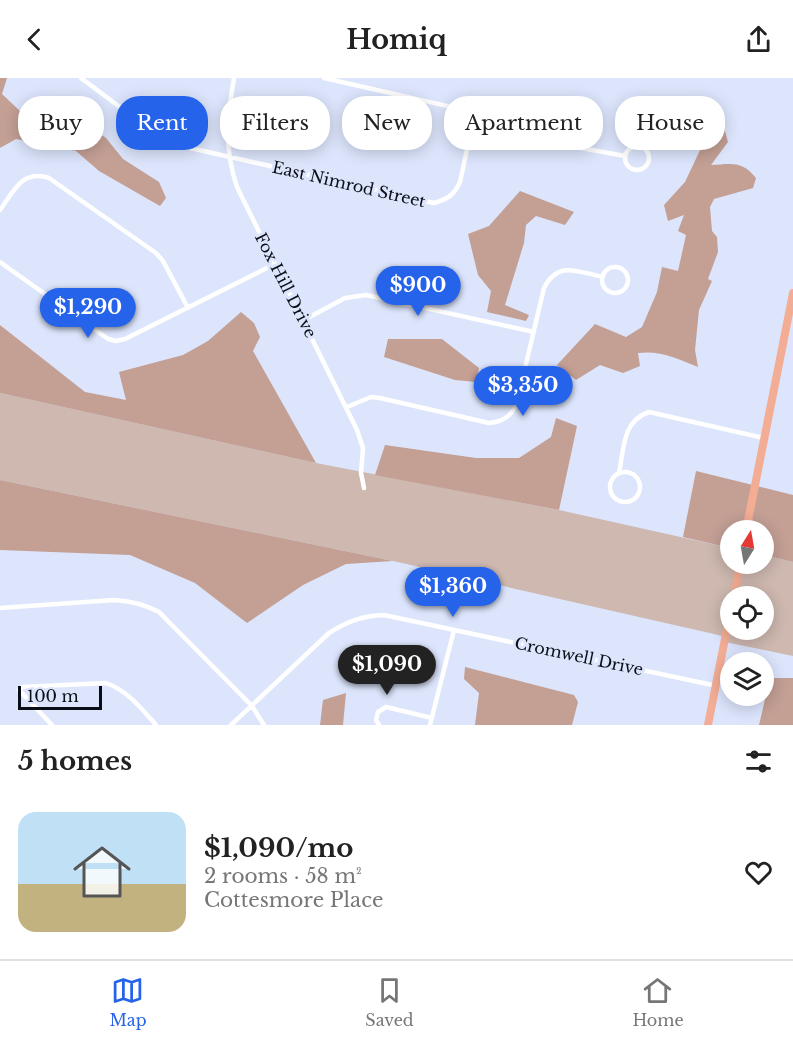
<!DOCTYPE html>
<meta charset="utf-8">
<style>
:root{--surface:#fff;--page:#f2f2f2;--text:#222;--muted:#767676;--line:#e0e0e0;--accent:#2563eb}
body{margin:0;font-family:"Libre Baskerville",serif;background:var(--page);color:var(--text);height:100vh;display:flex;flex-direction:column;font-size:22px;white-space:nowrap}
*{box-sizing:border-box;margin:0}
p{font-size:20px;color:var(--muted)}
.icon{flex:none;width:33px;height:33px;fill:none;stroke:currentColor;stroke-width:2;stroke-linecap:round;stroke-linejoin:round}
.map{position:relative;height:647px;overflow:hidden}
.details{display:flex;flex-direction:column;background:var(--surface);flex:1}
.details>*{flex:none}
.guide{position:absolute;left:18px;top:18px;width:758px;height:54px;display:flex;gap:12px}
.needle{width:39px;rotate:11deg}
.fabs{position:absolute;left:720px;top:442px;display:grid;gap:12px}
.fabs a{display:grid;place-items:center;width:54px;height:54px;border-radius:50%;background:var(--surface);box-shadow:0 3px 15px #0003;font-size:30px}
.scale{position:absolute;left:18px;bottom:15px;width:84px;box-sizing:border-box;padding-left:6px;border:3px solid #0a0e17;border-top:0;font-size:16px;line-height:21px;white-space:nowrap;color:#0a0e17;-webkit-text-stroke:4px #dce5fc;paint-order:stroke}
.price{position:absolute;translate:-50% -51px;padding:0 14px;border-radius:21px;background:var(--accent);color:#fff;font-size:20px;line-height:39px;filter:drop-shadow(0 2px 3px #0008)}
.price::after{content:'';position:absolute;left:50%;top:36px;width:18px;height:14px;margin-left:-9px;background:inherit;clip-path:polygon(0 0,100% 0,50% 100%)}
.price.on{background:#222;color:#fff}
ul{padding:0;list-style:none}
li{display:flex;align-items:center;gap:18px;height:150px;padding:0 18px}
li+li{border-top:2px solid var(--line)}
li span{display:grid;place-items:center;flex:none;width:168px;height:120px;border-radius:18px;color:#555}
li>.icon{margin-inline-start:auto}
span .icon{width:72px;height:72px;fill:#fffc;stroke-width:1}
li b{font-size:26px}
h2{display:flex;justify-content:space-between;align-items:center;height:72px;padding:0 18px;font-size:26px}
.tag{padding:0 21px;border-radius:24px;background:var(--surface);box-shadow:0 3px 15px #0003;font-size:21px;line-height:54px}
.tag.on{background:var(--accent);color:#fff}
header{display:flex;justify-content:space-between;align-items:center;height:78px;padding:0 18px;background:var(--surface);font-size:27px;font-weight:700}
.tab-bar{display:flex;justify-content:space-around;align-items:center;height:84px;border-top:2px solid var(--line);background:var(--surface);font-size:16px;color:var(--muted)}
.tab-bar a{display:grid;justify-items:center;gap:3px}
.tab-bar .on{color:var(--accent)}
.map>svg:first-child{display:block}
.green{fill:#ceb8b0;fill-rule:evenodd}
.forest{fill:#c39f94}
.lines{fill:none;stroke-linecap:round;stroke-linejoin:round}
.minor{stroke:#fff;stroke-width:4.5}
.primary{stroke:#f4ad95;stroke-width:8}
.labels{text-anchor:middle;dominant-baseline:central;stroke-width:6;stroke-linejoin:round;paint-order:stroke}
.street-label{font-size:16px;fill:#0a0e17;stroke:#dce5fc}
</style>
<header><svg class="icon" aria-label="back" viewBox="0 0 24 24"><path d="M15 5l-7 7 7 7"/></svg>Homiq<svg class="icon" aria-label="share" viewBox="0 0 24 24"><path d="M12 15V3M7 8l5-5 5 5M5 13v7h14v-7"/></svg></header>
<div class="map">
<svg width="793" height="647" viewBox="0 0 793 647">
<rect width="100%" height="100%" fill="#dce5fc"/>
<!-- green -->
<path class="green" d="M0,315l316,70 243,47 171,38v16h34v-9l29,7v94l-68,-14 1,-5 -12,-3 -321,-73 -393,-81zM730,519h34v33h-34z"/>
<!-- forest -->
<path class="forest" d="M0,0h7l-5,16 19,18 57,6 28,20 17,21 36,23 7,16 -6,8 -61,-35 -23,-20 -60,-12 -16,9z
M724,50l4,14 -17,23c20,-1 31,-5 45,13l-3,10 -39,11 -4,8 2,24 5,6 1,15 -10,27 4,2 -13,29 -4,40 3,17c-19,-8 -38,-17 -60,-14l2,13 -17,7 -23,-8 -24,15 -19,-15 38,-41 31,13 16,-10 15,-35 5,-25 16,4 8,-36 -8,-4 6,-16 -16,6 -4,-16 21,-23 25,-53z
M520,113l54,21 -9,13 -29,-9 -10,9 -2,18 -19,62 24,10 -3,6 -39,-9 4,-21 -13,-16 -10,-41 21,-8z
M241,234l13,11 6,14 -7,14 63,112 -316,-70v-68l85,67 41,8 -7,-28 64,-17 25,-14z
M388,261h54l37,29 -3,14 -21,-2 -71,-23z
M556,340l21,8 -18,84 -184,-35 10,-30 91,13h43l32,-21z
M696,393l97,24v67l-29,-7v-24h-34v17l-47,-11z
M0,402l393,81 -47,3 -43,21 -56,38 -52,-40 -65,-28 -130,-5z
M465,589l109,28 4,7 -6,23h-97l4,-32 -15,-14z
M770,600h23v47h-34z
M346,615l-3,32h-23l3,-25z"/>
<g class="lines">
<!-- minor -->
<path class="minor" d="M81,0l87,65 266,60c14,-4 20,-8 26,-21l15,-70
M234,0c-7,39 -10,71 3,109l120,243 6,18 -2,25 3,15
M324,0l207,47 50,23 44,8
M625 80a12 12 0 1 1 24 0a12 12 0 1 1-24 0Z
M0,132c14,-19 22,-41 49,-32l107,75 7,8 25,47
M0,184l108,77 8,2 9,-2 150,-75
M602 202a13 13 0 1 1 26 0a13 13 0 1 1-26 0Z
M304,242l41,-22 21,-3 168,37
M347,329l24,-10 9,1 109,25c13,-1 21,-6 27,-17l28,-118c14,-28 34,-16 59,-11
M610 409a15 15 0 1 1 30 0a15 15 0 1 1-30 0Z
M619,395c5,-24 3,-52 30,-61l115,26
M0,530l114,-8c17,1 30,4 45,12l93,94 12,19
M52,647l-33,-35 3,-3 84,-4c22,8 35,25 50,42
M231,647l98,-92c19,-12 33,-17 55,-18l333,71
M379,647l-3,-5 2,-8 8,-5 46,11
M430,647l24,-95"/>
<!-- primary -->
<path class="primary" d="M746,453l47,-238
M734,519l6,-33
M708,647l22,-112"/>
</g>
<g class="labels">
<!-- street labels -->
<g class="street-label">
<text transform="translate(349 106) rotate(13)">East Nimrod Street</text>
<text transform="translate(286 207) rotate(63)">Fox Hill Drive</text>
<text transform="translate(579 578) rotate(12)">Cromwell Drive</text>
</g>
</g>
</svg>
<div class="fabs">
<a><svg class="needle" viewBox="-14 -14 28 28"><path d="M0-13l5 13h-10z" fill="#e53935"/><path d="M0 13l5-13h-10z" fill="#767676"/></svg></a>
<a><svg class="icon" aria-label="locate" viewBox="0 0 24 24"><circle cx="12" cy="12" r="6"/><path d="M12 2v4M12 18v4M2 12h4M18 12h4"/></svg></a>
<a><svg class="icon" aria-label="layers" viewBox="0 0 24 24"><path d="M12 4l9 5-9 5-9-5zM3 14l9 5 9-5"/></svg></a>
</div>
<div class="scale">100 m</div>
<b class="price" style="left:418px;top:239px">$900</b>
<b class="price" style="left:88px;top:261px">$1,290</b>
<b class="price" style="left:523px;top:339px">$3,350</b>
<b class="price" style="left:453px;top:540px">$1,360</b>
<b class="price on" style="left:387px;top:618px">$1,090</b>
<div class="guide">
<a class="tag">Buy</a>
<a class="tag on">Rent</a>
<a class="tag">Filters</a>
<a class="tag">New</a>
<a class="tag">Apartment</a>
<a class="tag">House</a>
</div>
</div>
<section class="details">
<h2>5 homes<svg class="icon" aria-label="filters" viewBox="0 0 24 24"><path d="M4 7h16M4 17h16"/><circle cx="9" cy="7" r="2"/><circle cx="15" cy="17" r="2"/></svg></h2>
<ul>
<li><span style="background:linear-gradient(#bfe0f5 60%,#c2b280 0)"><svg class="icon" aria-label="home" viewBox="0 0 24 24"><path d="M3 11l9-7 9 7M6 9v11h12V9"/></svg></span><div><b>$1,090/mo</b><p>2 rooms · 58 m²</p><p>Cottesmore Place</p></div><svg class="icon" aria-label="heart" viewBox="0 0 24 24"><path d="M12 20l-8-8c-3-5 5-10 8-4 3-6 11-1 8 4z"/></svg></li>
</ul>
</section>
<nav class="tab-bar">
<a class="on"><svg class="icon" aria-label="map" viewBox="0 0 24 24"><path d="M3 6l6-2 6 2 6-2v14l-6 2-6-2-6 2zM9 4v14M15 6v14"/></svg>Map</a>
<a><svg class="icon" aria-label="saved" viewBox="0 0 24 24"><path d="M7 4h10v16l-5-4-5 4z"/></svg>Saved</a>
<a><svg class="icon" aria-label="home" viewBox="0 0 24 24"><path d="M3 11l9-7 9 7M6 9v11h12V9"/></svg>Home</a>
</nav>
